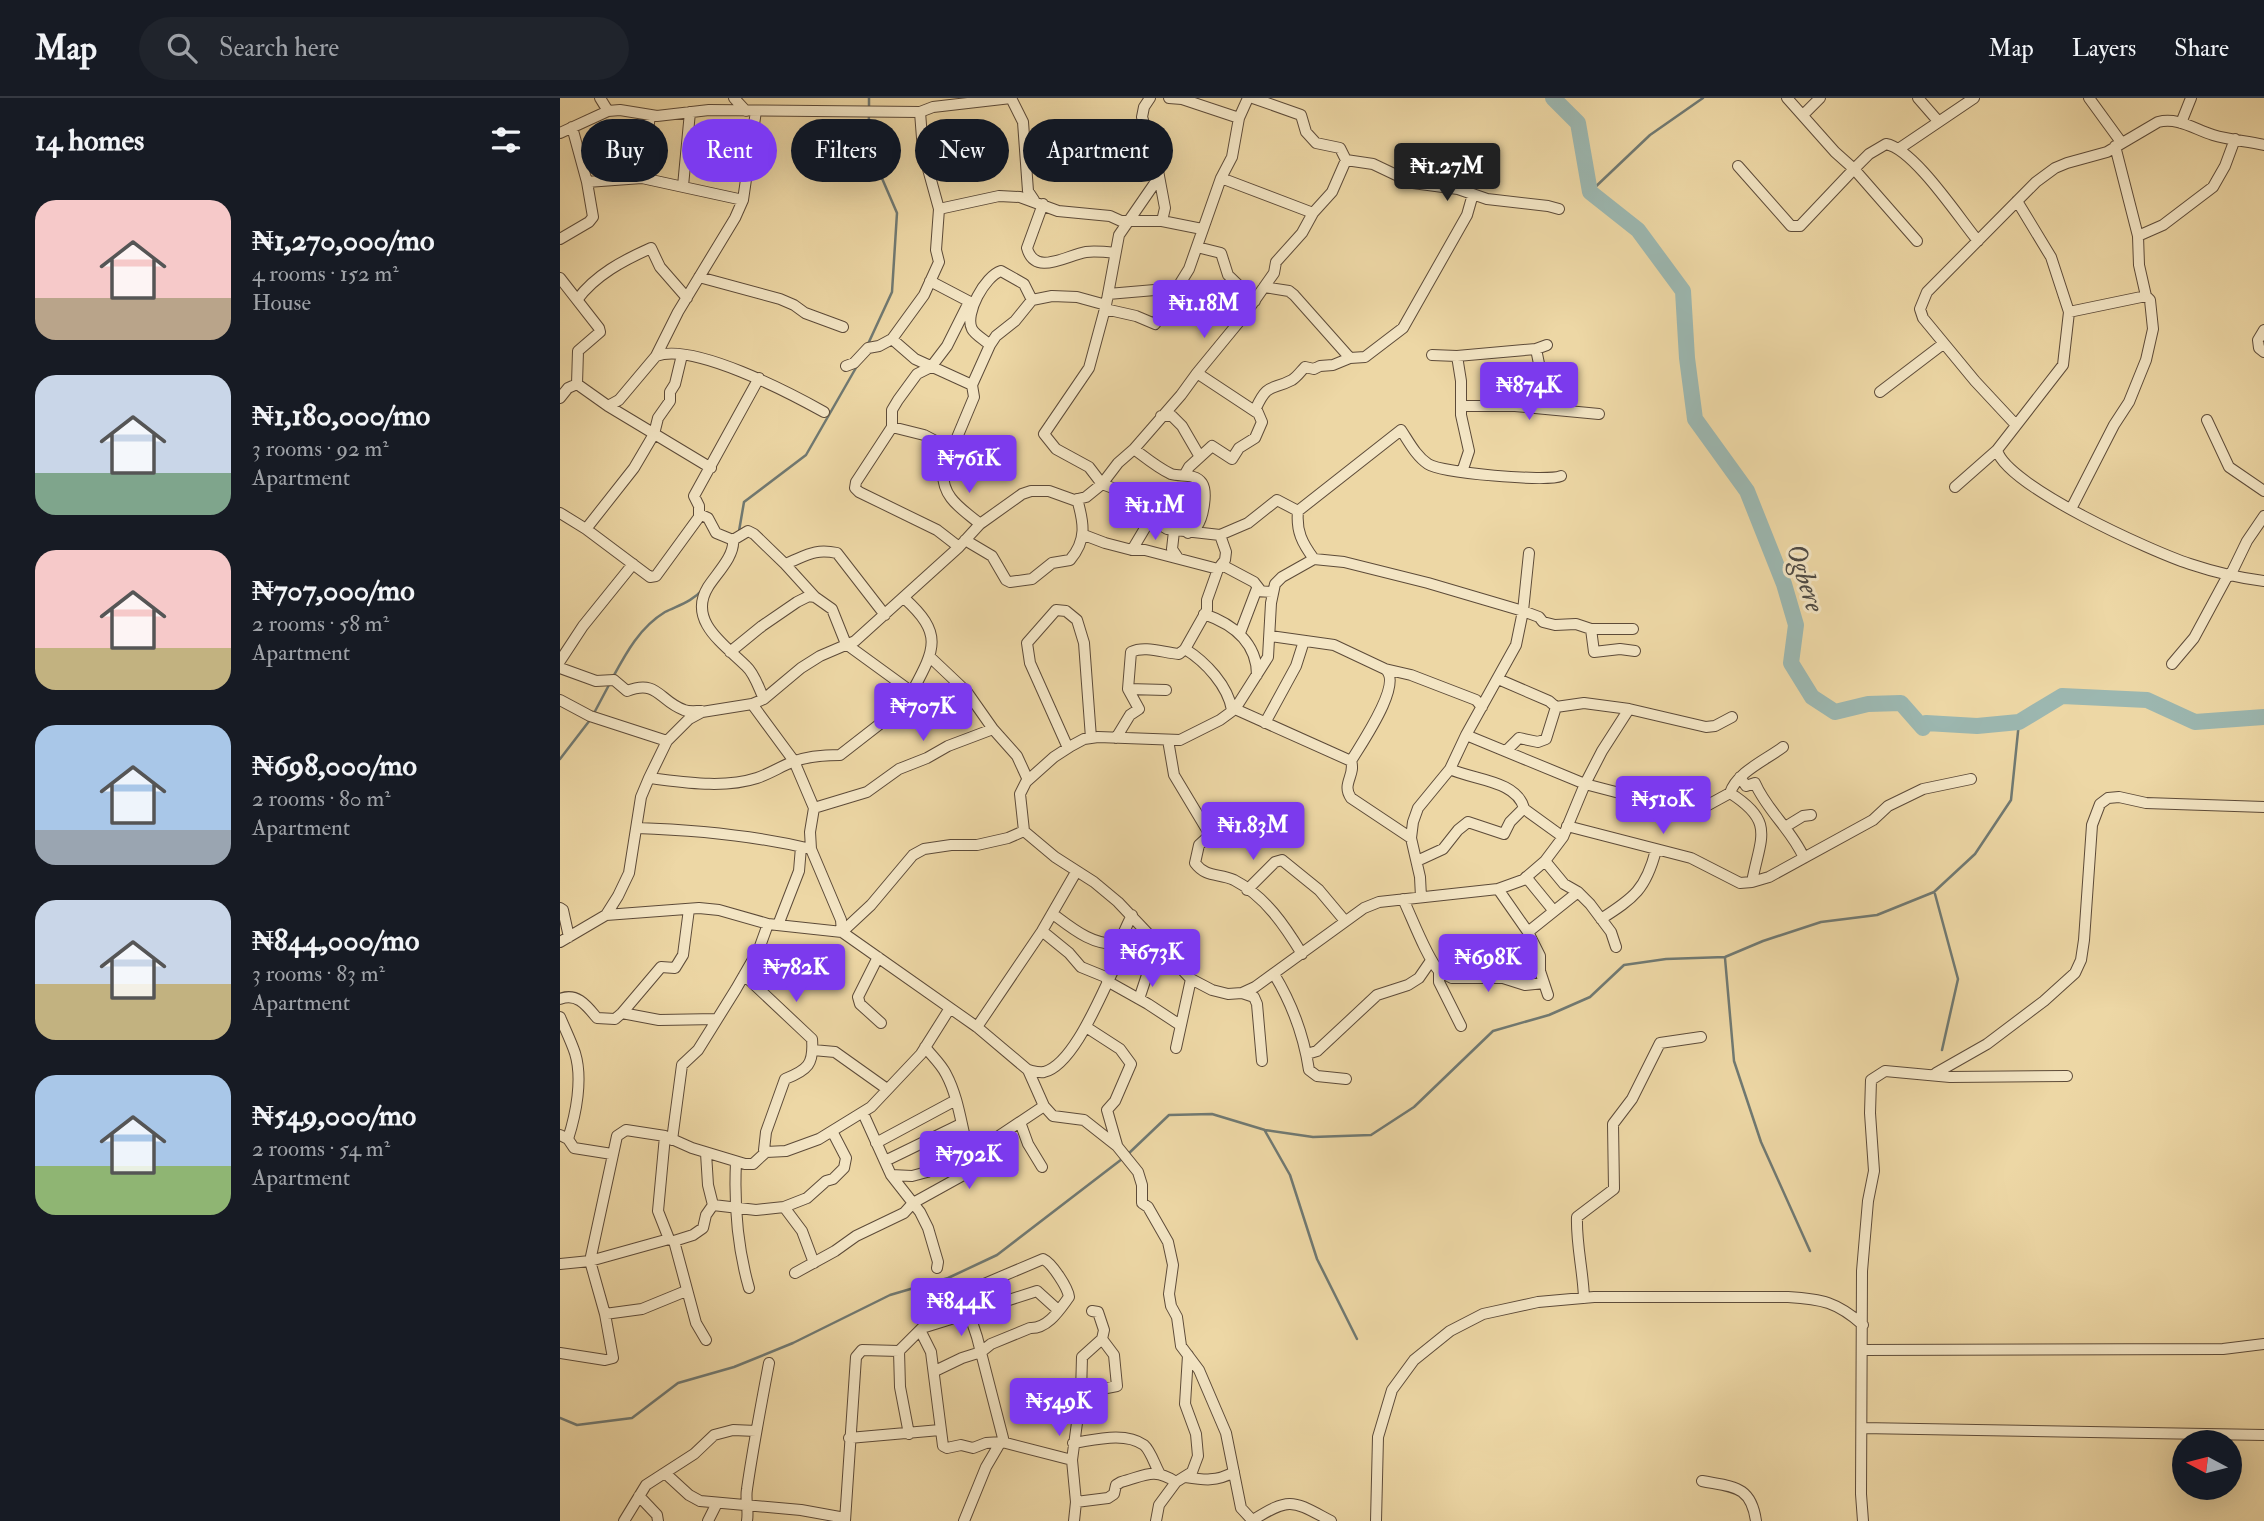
<!DOCTYPE html>
<meta charset="utf-8">
<style>
:root{--surface:#171b24;--page:#20242c;--text:#f1f3f6;--muted:#9ea1a6;--line:#363941;--accent:#7c3aed}
body{margin:0;font-family:"IM FELL Double Pica",serif;background:var(--page);color:var(--text);height:100vh;display:flex;flex-direction:column;font-size:26px;white-space:nowrap}
*{box-sizing:border-box;margin:0}
p{font-size:23px;color:var(--muted)}
.icon{flex:none;width:38px;height:38px;fill:none;stroke:currentColor;stroke-width:2;stroke-linecap:round;stroke-linejoin:round}
.map{position:relative;flex:1;overflow:hidden}
.details{display:flex;flex-direction:column;background:var(--surface);width:560px}
.details>*{flex:none}
.guide{position:absolute;left:21px;top:21px;width:665px;height:63px;display:flex;gap:14px}
.needle{width:46px;rotate:277deg}
.controls{position:absolute;left:1612px;top:1332px;display:grid;gap:14px}
.controls a{display:grid;place-items:center;width:70px;height:70px;border-radius:50%;background:var(--surface);box-shadow:0 7px 28px #0002;font-size:35px}
.price{position:absolute;translate:-50% -60px;padding:0 16px;border-radius:7px;background:var(--accent);color:#fff;font-size:23px;line-height:46px;filter:drop-shadow(0 2px 4px #0008)}
.price::after{content:'';position:absolute;left:50%;top:42px;width:21px;height:16px;margin-left:-10px;background:inherit;clip-path:polygon(0 0,100% 0,50% 100%)}
.price.selected{background:#222;color:#fff}
ul{padding:0;list-style:none}
li{display:flex;align-items:center;gap:21px;height:175px;padding:0 35px}
li span{display:grid;place-items:center;flex:none;width:196px;height:140px;border-radius:21px;color:#555}
li>.icon{margin-inline-start:auto}
span .icon{width:84px;height:84px;fill:#fffc;stroke-width:1}
li b{font-size:30px}
h2{display:flex;justify-content:space-between;align-items:center;height:84px;padding:0 35px;font-size:30px}
.chip{padding:0 24px;border-radius:32px;background:var(--surface);box-shadow:0 7px 28px #0002;font-size:24px;line-height:63px}
.chip.selected{background:var(--accent);color:#fff}
header{display:flex;align-items:center;gap:42px;box-sizing:border-box;height:98px;padding:0 35px;background:var(--surface);border-bottom:2px solid var(--line)}
header strong{font-size:33px}
nav{display:flex;gap:38px;margin-inline-start:auto;font-size:24px}
.search{width:490px;height:63px;background:var(--page);display:flex;align-items:center;gap:18px;box-sizing:border-box;padding:0 24px;border-radius:38px;color:var(--muted);font-size:26px}
main{display:flex;flex:1;min-height:0}
.map>svg:first-child{display:block}
.lines{fill:none;stroke-linecap:round;stroke-linejoin:round}
.stream{stroke:#707972;stroke-width:2.5}
.river{stroke:#9cb7b0;stroke-width:16}
.minor-casing{stroke:#5d4b39;stroke-width:12}
.minor{stroke:#f3e5c4;stroke-width:10}
.labels{text-anchor:middle;dominant-baseline:central;stroke-width:6;stroke-linejoin:round;paint-order:stroke}
.water-label{font-size:28px;font-style:italic;fill:#4e4a44;stroke:#f3e5c4}
</style>
<header>
<strong>Map</strong>
<div class="search"><svg class="icon" aria-label="search" viewBox="0 0 24 24"><circle cx="10" cy="10" r="6"/><path d="M15 15l6 6"/></svg>Search here</div>
<nav><a>Map</a><a>Layers</a><a>Share</a></nav>
</header>
<main>
<section class="details">
<h2>14 homes<svg class="icon" aria-label="filters" viewBox="0 0 24 24"><path d="M4 7h16M4 17h16"/><circle cx="9" cy="7" r="2"/><circle cx="15" cy="17" r="2"/></svg></h2>
<ul>
<li><span style="background:linear-gradient(#f6c9c9 70%,#b9a48a 0)"><svg class="icon" aria-label="home" viewBox="0 0 24 24"><path d="M3 11l9-7 9 7M6 9v11h12V9"/></svg></span><div><b>₦1,270,000/mo</b><p>4 rooms · 152 m²</p><p>House</p></div></li>
<li><span style="background:linear-gradient(#c9d6e8 70%,#7fa58c 0)"><svg class="icon" aria-label="home" viewBox="0 0 24 24"><path d="M3 11l9-7 9 7M6 9v11h12V9"/></svg></span><div><b>₦1,180,000/mo</b><p>3 rooms · 92 m²</p><p>Apartment</p></div></li>
<li><span style="background:linear-gradient(#f6c9c9 70%,#c2b280 0)"><svg class="icon" aria-label="home" viewBox="0 0 24 24"><path d="M3 11l9-7 9 7M6 9v11h12V9"/></svg></span><div><b>₦707,000/mo</b><p>2 rooms · 58 m²</p><p>Apartment</p></div></li>
<li><span style="background:linear-gradient(#a9c7e8 75%,#9aa5b1 0)"><svg class="icon" aria-label="home" viewBox="0 0 24 24"><path d="M3 11l9-7 9 7M6 9v11h12V9"/></svg></span><div><b>₦698,000/mo</b><p>2 rooms · 80 m²</p><p>Apartment</p></div></li>
<li><span style="background:linear-gradient(#c9d6e8 60%,#c2b280 0)"><svg class="icon" aria-label="home" viewBox="0 0 24 24"><path d="M3 11l9-7 9 7M6 9v11h12V9"/></svg></span><div><b>₦844,000/mo</b><p>3 rooms · 83 m²</p><p>Apartment</p></div></li>
<li><span style="background:linear-gradient(#a9c7e8 65%,#8fb573 0)"><svg class="icon" aria-label="home" viewBox="0 0 24 24"><path d="M3 11l9-7 9 7M6 9v11h12V9"/></svg></span><div><b>₦549,000/mo</b><p>2 rooms · 54 m²</p><p>Apartment</p></div></li>
</ul>
</section>
<div class="map">
<svg width="1704" height="1423" viewBox="0 0 1704 1423">
<rect width="100%" height="100%" fill="#edd7a5"/>
<filter id="stains"><feTurbulence type="fractalNoise" baseFrequency=".00286" numOctaves="4"/><feColorMatrix values="0 0 0 0 .2 0 0 0 0 .09 0 0 0 0 .02 0 0 0 .5 -.17"/></filter>
<radialGradient id="worn" r=".72"><stop offset=".6" stop-color="#630" stop-opacity="0"/><stop offset="1" stop-color="#630" stop-opacity=".3"/></radialGradient>
<g class="lines">
<!-- stream -->
<path class="stream" d="M309,9v-9
M1030,94l60,-57 53,-37
M308,246l24,-52 5,-79 -29,-67 1,-32
M179,433l5,-29 62,-47 51,-89
M53,579c13,-24 27,-50 52,-65 14,-7 27,-10 38,-23
M33,617l17,-32
M0,661l30,-39
M1375,796l23,85 -16,71
M1165,860l9,103 27,81 49,109
M705,1033l25,44 27,84 40,80
M567,1057l42,-40 43,-1 53,16 48,7 58,-2 43,-28 79,-76 56,-16 41,-18 34,-32 42,-6 59,-2 38,-16 58,-19 56,-7 57,-23 41,-38 36,-54 8,-78
M0,1320l17,7 55,-7 46,-35 56,-16 59,-24 97,-48 58,-17 49,-23 125,-96"/>
<!-- river -->
<path class="river" d="M993,0l25,25 12,69 48,38 45,61 4,67 8,61 52,72 37,93 12,41 -5,38 21,34 23,15 33,-8 33,-1 22,25 3,-5 51,3 42,-4 43,-26 85,4 48,22 69,-5"/>
<!-- minor casing -->
<g class="minor-casing">
<path id="minor" d="M40,0l8,13
M174,0l12,13
M590,0l-6,9 -2,10 14,43 9,48 -3,13
M609,0l13,1 57,19
M1227,0l48,54 19,17 15,-15 17,-10c28,5 73,74 92,97
M1358,0l20,23
M1529,0l32,44
M1243,17l17,-17
M1621,25l10,-25
M0,35l48,-22 12,-1 37,6 52,-6 211,2 13,-5 78,-9 12,24 5,69 6,9
M1340,50l74,-50
M786,62l27,4 40,19 45,6 29,10 61,7 11,3
M1178,68l53,60h9l54,-57 63,72
M599,79l-40,58 -13,70 -17,63 -45,66 12,15 33,18 13,17 24,9 28,28 13,8 53,6 28,-12 29,-23 21,11
M82,80l8,-63
M661,80l92,35
M27,84l55,-4 101,22
M123,88l7,-74
M483,106l-16,44c8,29 40,7 59,4 9,-1 20,0 29,1
M379,111l60,-13 21,1 38,14 52,5 11,5h41l40,8
M1578,138l25,-11 50,-38 12,-21 10,-27
M0,141l29,-17 4,-5 -6,-35 -15,-55
M637,149l24,6 7,22 27,26
M139,179l81,22 14,6 11,8 38,14
M0,180l39,50 1,4 -22,19 -1,33
M370,183l42,22
M704,189l25,4 5,4 56,63
M548,196l70,-6
M17,202c18,-25 47,-40 74,-52l9,19 27,31
M545,211l31,7 19,8 34,-55 32,-91 11,-21 7,-39 9,-20
M1509,214l77,-16
M1704,232l-6,10 1,8 5,4
M332,241l23,20 57,26
M430,247c-5,-5 -15,-10 -18,-16 -8,-15 13,-53 29,-58l23,13 8,16
M976,251l12,59
M872,257l25,1 79,-7 11,-4
M96,258c37,-14 134,37 168,56
M897,258l4,25v34l8,36 -7,21
M286,268l8,-3 14,-15 11,-2 13,-7 32,-44 15,-33 -3,-12 3,-41 -16,-58 -3,-39
M637,275l59,39
M17,286l31,22 103,62
M1320,294l63,-48
M0,300l8,-10 9,-4
M48,308l11,-6 37,-44 22,-44 57,-94 8,-18 13,-89
M901,308h54l84,8
M601,318h11l10,10 18,31
M1647,322l22,47 35,24
M1456,327l-41,-44 -52,-63 -3,-9 7,-17 109,-110 19,-14 12,-5 40,-11 51,-30c20,-5 36,7 55,13 16,5 34,6 51,10
M332,329l32,8 29,15
M574,351c12,9 24,19 37,25 10,3 24,-1 31,9 6,9 1,35 -5,43 -3,3 -6,4 -9,7
M1437,352c9,36 156,102 193,114 24,8 49,14 74,17
M625,376l4,-7 23,-21 20,13 7,-11 16,-10 7,-16 -6,-14c12,-26 15,-17 36,-28 5,-3 9,-9 13,-13l9,2 6,-3 13,-1 17,-7 15,-1 38,-29 64,-113 6,-21
M1395,389l42,-37 66,-85 6,-53 -18,-55 -34,-56
M1511,411l43,-84 15,-23 17,-42 7,-31 -3,-29 -4,-4 -7,-31 -1,-29 -23,-90
M0,415l26,16 64,48 6,-1 43,-59v-11l-5,-10 65,-118
M139,416l9,4 8,15 17,7
M420,426c-19,-16 -38,-26 -37,-53l31,-74 -2,-12 18,-40 6,-9 19,-15 17,-21 20,-4 25,1 29,8
M26,431l48,-61 20,-34 4,-16 12,-17v-9l5,-8 7,-29
M614,433l-2,18 6,9
M524,437l21,8 27,7h13l73,19
M405,442l27,16 14,24 4,2 22,-3 20,-16 18,-3c17,-20 14,-37 7,-61
M399,449l-22,-17 -78,-38 -4,-4 1,-6 36,-55v-17l6,-10 19,-26 14,-7 16,-21 22,-44
M572,452l19,-32
M754,461c-12,-16 -18,-28 -16,-48l103,-81c8,12 15,26 27,34 13,9 119,18 133,12
M225,466l30,33
M662,467l32,17 7,9
M1670,478l17,-35 17,-25
M644,516c29,10 53,29 53,61
M1031,531l3,23 26,-3 15,2
M680,535l16,-42 17,1
M710,538l64,9 51,24 26,6 65,25 6,7
M625,551c21,13 43,37 47,61
M170,554l32,-26 35,-24 12,-6 6,1 17,12 14,35 66,48c23,-43 32,-58 -8,-94
M371,560l36,34 26,37
M0,563l23,-35 50,-62
M1612,566l22,-26 34,-63
M0,570l36,13 18,-1 13,11c31,-12 32,10 57,19 5,2 12,1 17,1
M825,571c19,14 -24,75 -34,92 5,14 -10,23 0,37l60,40
M938,581l51,22 7,6 28,-4 45,6 77,18 9,-1 17,-9
M568,591l38,1
M204,601c-5,-10 -9,-25 -18,-33 -21,-21 -59,-45 -38,-79 8,-13 27,-31 25,-47l15,-9 6,3 31,30c21,-8 29,-16 52,-11l48,62
M0,602l30,16 77,25
M192,606l42,57 20,47 -4,24 1,17 30,71 1,12
M675,611l116,52
M1069,611l-27,42 -17,33 -22,53 -18,24 -22,19 -25,9 -119,13 -15,6 -109,79 -13,6 -14,1 -16,-4 -21,-11 -73,-77 -24,-20 -39,-25 -31,-26 -4,-37 6,-12 28,-25 17,-11 13,-7 14,-2 82,3 40,-20 15,-11 33,-52 3,-54 4,-19 7,-7 32,-18 30,3 84,21 95,28 16,6 4,5 12,3 21,-1 15,5h42
M705,625l31,-57 8,-25
M906,637l119,49 96,25 16,2 33,-18c7,-21 36,-33 53,-46
M556,640l14,-23 9,-6 -11,-20 3,-37c14,-7 33,1 48,2l6,-5 22,-39v-10l11,-31 7,-9 1,-8 -6,-17
M608,642l6,35 36,60 -11,10 -4,18c11,15 24,10 39,17 31,16 51,46 68,74
M508,650l-38,-85 -3,-20 29,-33 10,1 11,9 7,23 7,95
M947,652l12,-12 19,4 8,-3 10,-32
M1180,679l6,9 9,-3c12,28 37,47 49,75
M89,680c34,4 74,11 108,0 12,-4 23,-11 35,-16 16,-6 31,-7 48,-7l63,-49 9,-14
M1170,695c46,29 30,45 22,89
M254,710l53,-16 32,-23 28,-11 21,-12 45,-17 24,27 11,24
M963,710l40,29
M1007,728l124,32 49,25 12,-1 17,-5 104,-57 15,-14 35,-17 48,-10
M1225,729l18,-11 8,-1
M77,730c59,2 116,7 174,21
M857,763l26,-12 15,-19 10,-8 36,12 6,-12 14,-14c-8,-28 -51,-28 -74,-39
M985,763l19,23 14,8 12,12 21,28 5,15
M966,779l27,33
M938,791l30,43 12,24v15l8,24
M687,792l28,-28 7,-2 37,30 26,31
M861,799l-1,-20 -9,-39 2,-16 5,-14 32,-39 16,-34 50,-90 7,-34 6,-58
M843,801c9,19 24,59 36,72v11l22,44
M0,810l3,2 6,27
M493,816c20,15 40,32 67,30
M46,817l93,-7 20,2 49,14 74,8 135,95 51,43 16,36 9,10 31,4 33,26 21,26 4,13v18l6,4 20,35 5,23 -4,29 2,12 6,11 4,29 18,24 27,63 15,75 12,13
M1041,821c33,-21 45,-30 55,-69
M218,827l21,-54 2,-24
M482,833l27,22 12,14 27,11
M282,834l29,-27 42,-50 11,-6 27,-4h26l31,-7 16,-7
M968,834l50,-40
M0,844l46,-27 12,-19 11,-23 12,-76 8,-19 18,-37 22,-22 13,-7 50,-8 12,-5 37,-31 19,-12 35,-15 104,-94 21,-23 42,-30 9,-3h18l25,9 12,-3 16,-13 16,-21 16,-14 47,-54 16,-22 46,-56 31,-44 2,-11 26,-29 11,-20 19,-21 14,-32 -6,-12 -24,-5 -10,-11 -5,-17 -48,-17
M318,859l-20,40 2,7 21,19
M879,873l13,7h51l22,7 19,-2
M714,876c17,28 30,63 35,96l8,6 29,3
M184,877l68,64c2,25 -4,31 -27,40l-19,53 -2,18 2,2
M547,883l41,23 32,21
M682,895l12,4 3,7 5,57
M0,901c17,-7 27,7 37,19l18,1 7,-6 39,-46 14,1 8,-13 6,-46
M579,901l13,-39 10,-13
M62,915l37,7 58,-1
M0,919c5,12 11,24 15,36 8,26 1,61 -7,86
M417,929l65,-96 34,-59
M526,929l34,22 11,15 -16,37 -8,9 10,35
M616,950l15,-69
M253,952l22,2 52,37
M747,956l10,-3 60,-56 31,-10 11,-7 11,-16
M468,972c5,1 11,3 16,2 29,-7 56,-75 69,-101 3,-8 4,-17 6,-26 3,-10 8,-20 13,-30
M1376,975l51,-29 57,-43 31,-28 6,-13 3,-20 8,-115 8,-21 8,-6 11,-1 27,6 118,4
M303,1015l28,62 29,37 8,16 10,34 -1,6
M460,1024l8,22 14,23
M0,1037l8,4 6,9 38,6
M105,1038l-7,75 11,28 5,2 22,82 10,17
M112,1042l10,-75 16,-15 38,-61 23,-40 9,-25
M316,1045l80,-43
M146,1055l2,32 5,20
M325,1063l76,-37
M176,1064c-2,43 1,84 13,126
M331,1077l21,1 15,-4 66,-32 51,-34
M224,1109l23,-9 19,-17 7,-2 11,-11 2,-10 -14,-27
M114,1143l19,-6 10,-7 3,-13 7,-10 43,5 28,-3 18,24 12,32
M0,1166l30,-3 79,-22
M235,1175l40,-22 21,-15 48,-23 9,-10 56,-31 4,-6c-11,-29 -12,-64 -27,-92 -5,-10 -14,-18 -21,-27
M1024,1200c-1,-28 -8,-54 -7,-81l37,-28 -1,-65 19,-25 28,-56 41,-6
M400,1212l5,2 2,6 5,4 5,15 26,101 -17,29 -22,54
M45,1216l37,-5 44,-18
M407,1220l42,-18 28,-9 21,19
M360,1232l11,22 12,94 4,2 14,-3 12,3 13,-5 16,-1 70,18
M1302,1252l361,-1 41,-5
M0,1255l45,7 8,-2 -8,-44 -15,-53 27,-125 9,-6 39,6 27,12 53,16h8l13,-12 20,-1 33,-12 52,-32 50,-53 29,-46
M521,1295l36,-7 -3,-31 -12,-16 2,-9 -6,-18 -6,-1
M1302,1330l402,7
M349,1336l-9,-47 -1,-36 23,-23 29,-9 5,-9h4l24,-26 59,-25c9,4 25,29 26,38 -9,12 -21,32 -39,31l-39,16 -10,8 -19,6 -27,13
M289,1340l91,-8
M513,1345c21,-3 52,-12 71,2 7,6 11,21 16,29
M105,1375l24,22 11,6 101,9 44,8
M625,1379c19,3 31,5 49,-5
M1142,1383c31,6 49,4 54,40
M79,1398l18,19 1,6
M516,1404l32,-4 6,-4 2,-9 5,-3c24,-6 32,-15 55,0
M693,1422c38,-24 40,-19 78,1
M64,1423l22,-36 48,-31 20,-19 19,-5 23,1
M148,1423l9,-18
M187,1423c2,-13 -2,-20 0,-32 6,-42 14,-84 22,-126
M285,1423l11,-164 6,-7 37,1
M514,1423l2,-19 -4,-42 9,-67 1,-36 20,-18
M596,1423l3,-16 17,-23 16,-10 6,-16 -2,-22 -11,-30 3,-49
M816,1423l2,-84 14,-47 22,-30 36,-29 33,-17 55,-12 56,-5h194c34,2 49,5 75,28
M1303,1423l-2,-27 1,-223 6,-70 6,-30 -4,-58 1,-33 14,-9 65,6 117,-1"/>
</g>
<!-- minor -->
<use href="#minor" class="minor"/>
</g>
<g class="labels">
<!-- water labels -->
<g class="water-label">
<text transform="translate(1245 480) rotate(72)">Ogbere</text>
</g>
</g>
<rect width="100%" height="100%" filter="url(#stains)"/>
<rect width="100%" height="100%" fill="url(#worn)"/>
</svg>
<div class="controls">
<a><svg class="needle" viewBox="-14 -14 28 28"><path d="M0-13l5 13h-10z" fill="#e53935"/><path d="M0 13l5-13h-10z" fill="#9ea1a6"/></svg></a>
</div>
<b class="price selected" style="left:887px;top:105px">₦1.27M</b>
<b class="price" style="left:644px;top:242px">₦1.18M</b>
<b class="price" style="left:969px;top:324px">₦874K</b>
<b class="price" style="left:409px;top:397px">₦761K</b>
<b class="price" style="left:595px;top:444px">₦1.1M</b>
<b class="price" style="left:363px;top:645px">₦707K</b>
<b class="price" style="left:1103px;top:738px">₦510K</b>
<b class="price" style="left:693px;top:764px">₦1.83M</b>
<b class="price" style="left:592px;top:891px">₦673K</b>
<b class="price" style="left:928px;top:896px">₦698K</b>
<b class="price" style="left:236px;top:906px">₦782K</b>
<b class="price" style="left:409px;top:1093px">₦792K</b>
<b class="price" style="left:401px;top:1240px">₦844K</b>
<b class="price" style="left:499px;top:1340px">₦549K</b>
<div class="guide">
<a class="chip">Buy</a>
<a class="chip selected">Rent</a>
<a class="chip">Filters</a>
<a class="chip">New</a>
<a class="chip">Apartment</a>
</div>
</div>
</main>
